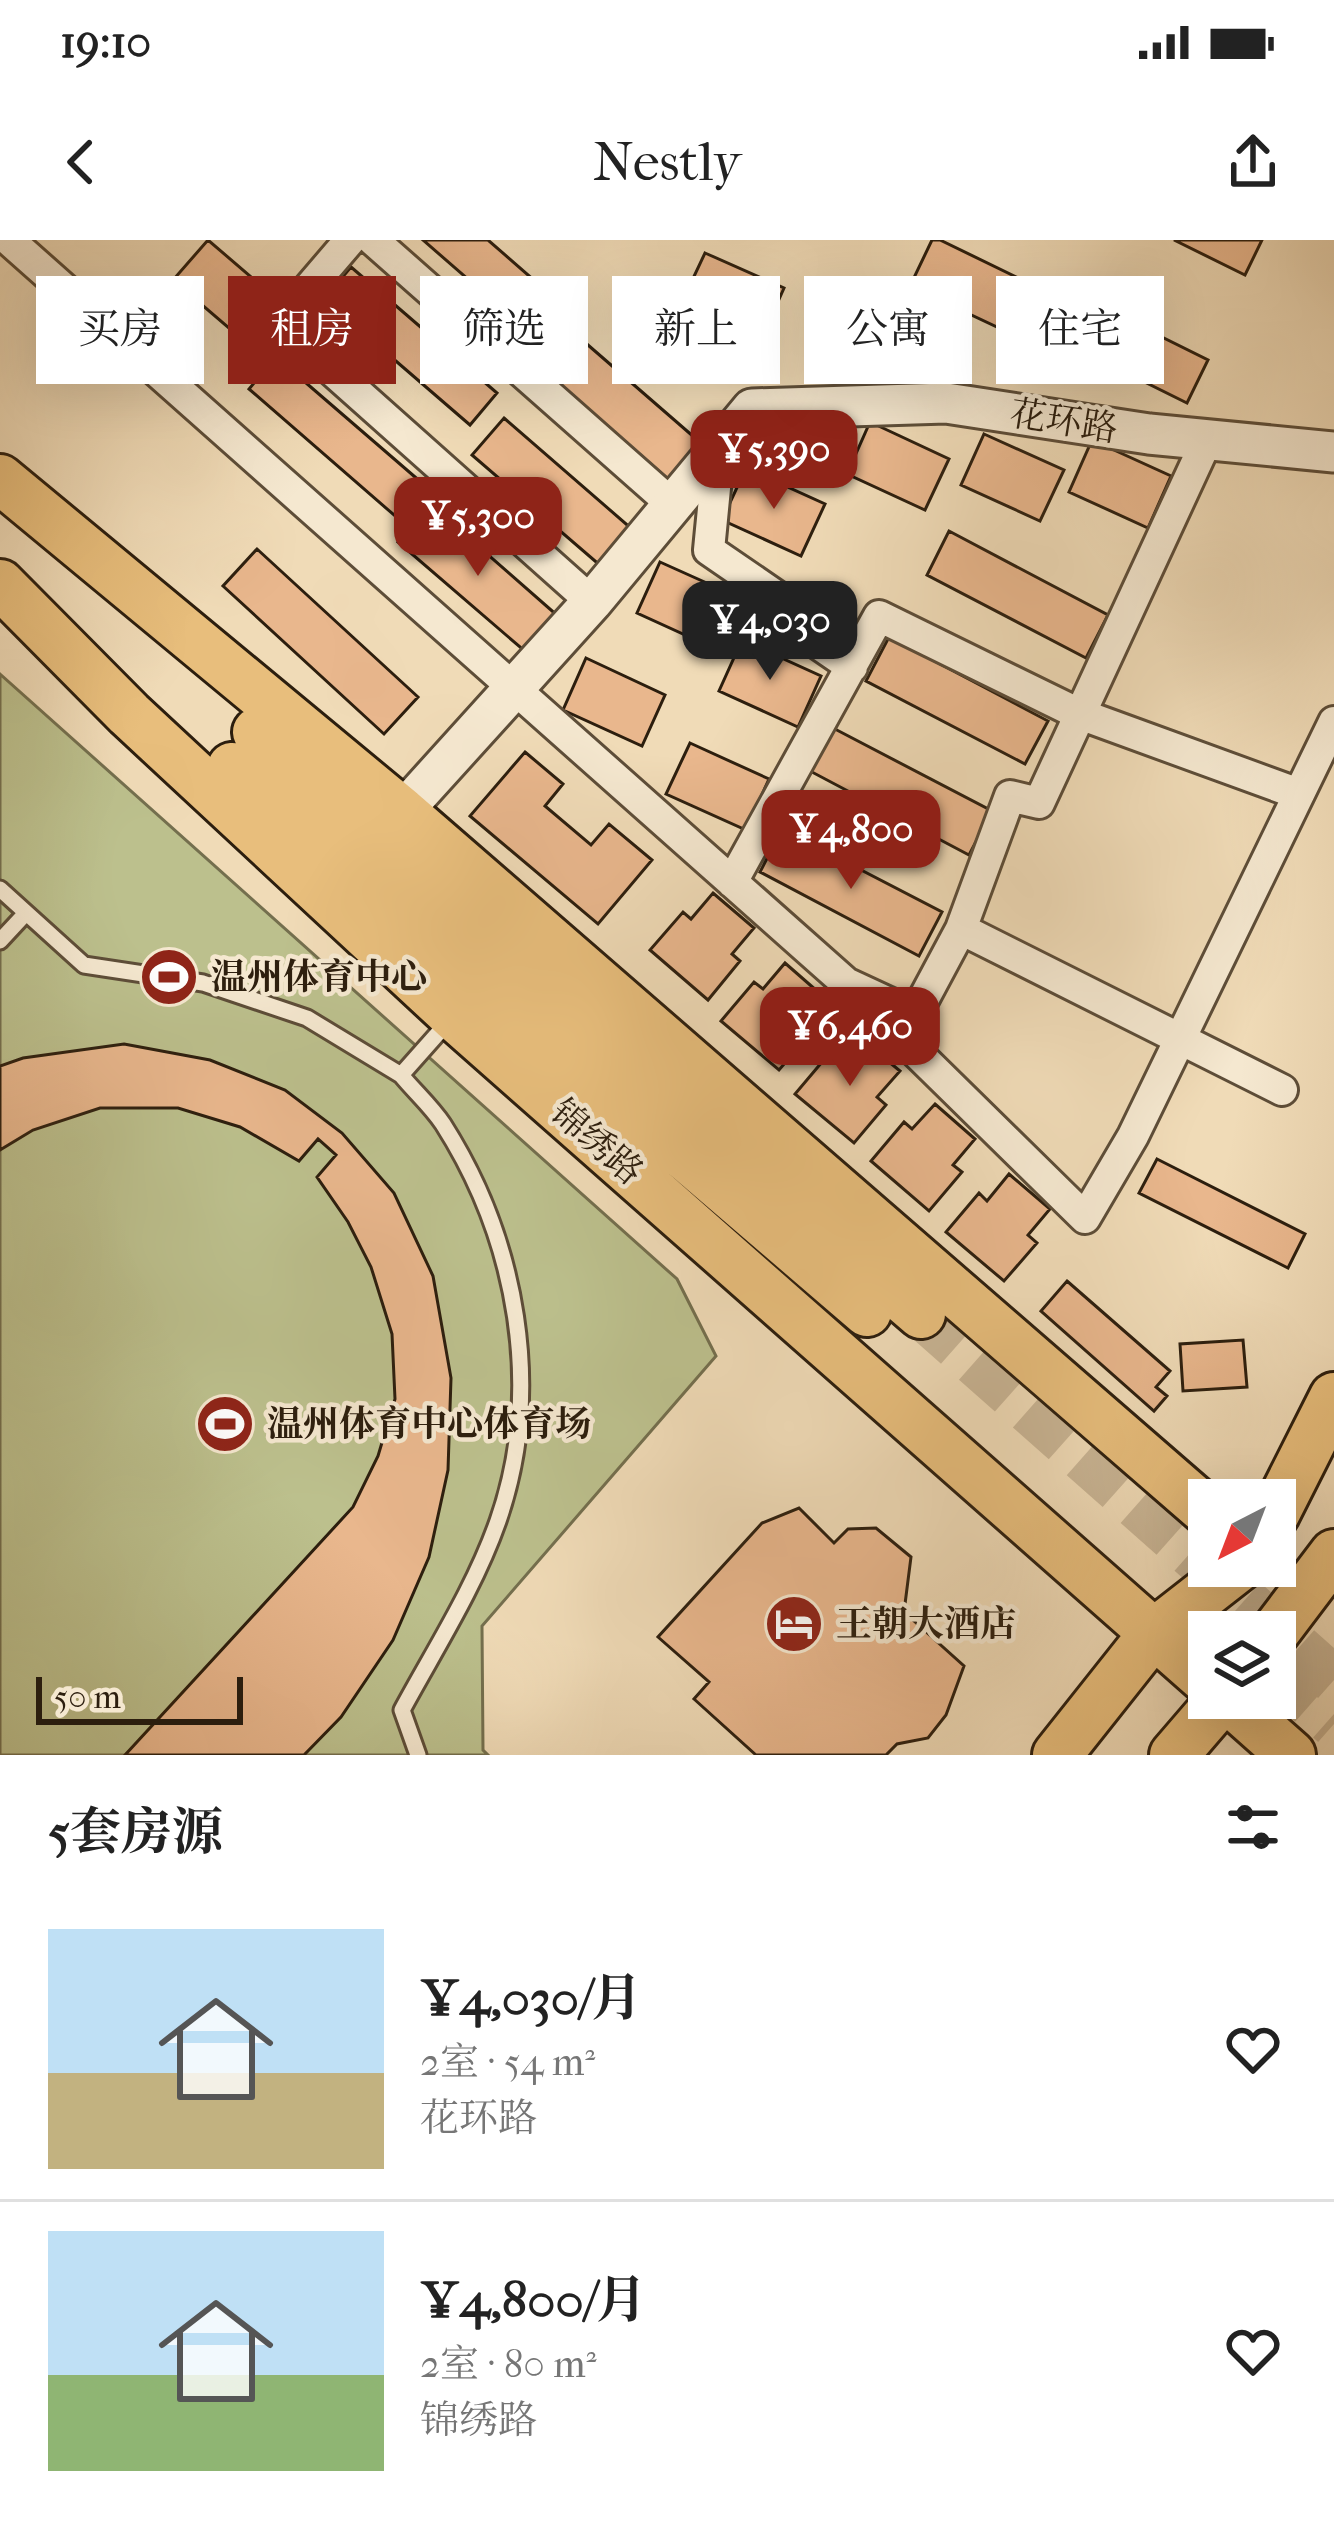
<!DOCTYPE html>
<html lang="zh">
<meta charset="utf-8">
<style>
:root{--surface:#fff;--page:#f2f2f2;--text:#222;--muted:#767676;--line:#e0e0e0;--accent:#8f2418}
body{margin:0;font-family:"IM FELL French Canon","Noto Serif SC",serif;background:var(--page);color:var(--text);height:100vh;display:flex;flex-direction:column;font-size:45px;white-space:nowrap}
*{box-sizing:border-box;margin:0}
p{font-size:39px;color:var(--muted)}
.icon{flex:none;width:66px;height:66px;fill:none;stroke:currentColor;stroke-width:2;stroke-linecap:round;stroke-linejoin:round}
.map{position:relative;height:1515px;overflow:hidden}
.details{display:flex;flex-direction:column;background:var(--surface);flex:1}
.details>*{flex:none}
.hud{position:absolute;left:36px;top:36px;width:1263px;height:108px;display:flex;gap:24px}
.needle{width:78px;rotate:222deg}
.tools{position:absolute;left:1188px;top:1239px;display:grid;gap:24px}
.tools a{display:grid;place-items:center;width:108px;height:108px;border-radius:0px;background:var(--surface);box-shadow:0 12px 48px #0002;font-size:60px}
.scale{position:absolute;left:36px;bottom:30px;width:207px;box-sizing:border-box;padding-left:12px;border:6px solid #2c1e0e;border-top:0;font-size:33px;line-height:42px;white-space:nowrap;color:#2c1e0e;-webkit-text-stroke:9px #f5e8d0;paint-order:stroke}
.price{position:absolute;translate:-50% -102px;padding:0 27px;border-radius:24px;background:var(--accent);color:#fff;font-size:39px;line-height:78px;filter:drop-shadow(0 3px 6px #0008)}
.price::after{content:'';position:absolute;left:50%;top:72px;width:36px;height:27px;margin-left:-18px;background:inherit;clip-path:polygon(0 0,100% 0,50% 100%)}
.price.on{background:#222;color:#fff}
ul{padding:0;list-style:none}
li{display:flex;align-items:center;gap:36px;height:300px;padding:0 48px}
li+li{border-top:3px solid var(--line)}
li span{display:grid;place-items:center;flex:none;width:336px;height:240px;border-radius:0px;color:#555}
li>.icon{margin-inline-start:auto}
span .icon{width:144px;height:144px;fill:#fffc;stroke-width:1}
li b{font-size:51px}
h2{display:flex;justify-content:space-between;align-items:center;height:144px;padding:0 48px;font-size:51px}
.chip{padding:0 42px;border-radius:0px;background:var(--surface);box-shadow:0 12px 48px #0002;font-size:42px;line-height:108px}
.chip.on{background:var(--accent);color:#fff}
.status{display:flex;justify-content:space-between;align-items:center;height:84px;padding:0 60px;background:var(--surface);direction:ltr}
.status svg{height:33px;fill:currentColor}
header{display:flex;justify-content:space-between;align-items:center;height:156px;padding:0 48px;background:var(--surface);font-size:54px;font-weight:600}
.map>svg:first-child{display:block}
.green{fill:#bcc08d;stroke:#746f4e;stroke-width:3}
.building{fill:#e9b78d;stroke:#2c1e0e;stroke-width:3}
.lines{fill:none;stroke-linecap:round;stroke-linejoin:round}
.primary-tunnel{stroke:#c9b595;stroke-width:48;stroke-dasharray:48 24;stroke-linecap:butt}
.service-casing{stroke:#5d4d38;stroke-width:21}
.minor-casing{stroke:#5d4d38;stroke-width:36}
.tertiary-casing{stroke:#5d4d38;stroke-width:45}
.primary-casing{stroke:#2c1e0e;stroke-width:54}
.service{stroke:#f5e8d0;stroke-width:15}
.minor{stroke:#f5e8d0;stroke-width:30}
.tertiary{stroke:#f5e8d0;stroke-width:39}
.primary{stroke:#e8be7c;stroke-width:48}
.labels{text-anchor:middle;dominant-baseline:central;stroke-width:9;stroke-linejoin:round;paint-order:stroke}
.street-label{font-size:36px;fill:#2c1e0e;stroke:#f5e8d0}
.poi-label{font-size:36px;font-weight:bold;fill:#2c1e0e;stroke:#f5e8d0;text-anchor:start}
</style>
<div class="status"><b>19:10</b><svg viewBox="0 0 49 12"><path d="M0 12V9h3v3zM5 12V6h3v6zM10 12V3h3v9zM15 12V0h3v12zM26 1h20v11H26zM47 4h2v5h-2z"/></svg></div>
<header><svg class="icon" aria-label="back" viewBox="0 0 24 24"><path d="M15 5l-7 7 7 7"/></svg>Nestly<svg class="icon" aria-label="share" viewBox="0 0 24 24"><path d="M12 15V3M7 8l5-5 5 5M5 13v7h14v-7"/></svg></header>
<div class="map">
<svg width="1334" height="1515" viewBox="0 0 1334 1515">
<rect width="100%" height="100%" fill="#f0dbb7"/>
<filter id="stains"><feTurbulence type="fractalNoise" baseFrequency=".00167" numOctaves="4"/><feColorMatrix values="0 0 0 0 .2 0 0 0 0 .09 0 0 0 0 .02 0 0 0 .5 -.17"/></filter>
<radialGradient id="worn" r=".72"><stop offset=".6" stop-color="#630" stop-opacity="0"/><stop offset="1" stop-color="#630" stop-opacity=".3"/></radialGradient>
<!-- green -->
<path class="green" d="M0,434l677,605 39,77 -234,270 1,124 5,5h-488z"/>
<!-- building -->
<path class="building" d="M208,0l64,55 -35,40 -64,-55z
M423,0h65l79,69 -28,32z
M932,0h8l97,47 -23,48 -104,-49z
M1174,0h88l-17,35z
M705,13l79,35 -23,52 -80,-36z
M351,27l146,126 -27,32 -146,-126z
M1063,48l145,72 -21,43 -145,-72z
M829,62l79,37 -23,51 -79,-36z
M573,92l129,112 -32,37 -129,-112z
M276,117l146,126 -28,32 -145,-126z
M504,178l129,112 -31,37 -130,-112z
M870,182l79,37 -24,51 -78,-36z
M984,194l80,36 -24,51 -79,-36z
M1092,200l79,36 -23,52 -79,-36z
M746,228l79,36 -24,52 -79,-36z
M430,264l129,113 -32,36 -129,-111z
M949,291l159,84 -22,43 -159,-83z
M257,309l161,148 -34,37 -161,-148z
M660,322l80,36 -24,51 -79,-36z
M889,397l159,84 -23,43 -159,-83z
M742,400l79,36 -23,51 -79,-36z
M586,418l79,37 -23,51 -79,-36z
M833,488l159,83 -23,44 -159,-84z
M690,503l79,36 -23,51 -80,-36z
M525,512l38,32 -18,22 46,39 18,-21 43,36 -54,64 -128,-108z
M782,589l160,83 -23,44 -159,-84z
M713,653l41,35 -22,26 8,7 -32,39 -58,-50 33,-38 8,7z
M785,723l40,35 -22,26 9,8 -33,38 -58,-49 33,-39 9,7z
M859,797l41,34 -23,26 9,8 -32,38 -59,-49 33,-39 9,8z
M124,804l86,16 75,30 57,43 52,60 39,83 18,102 -3,92 -19,87 -36,83 -52,77 -37,38h-179l228,-248 25,-51 17,-57 -3,-65 -21,-67 -23,-45 -31,-45 19,-22 -18,-16 -19,22 -59,-34 -62,-19h-78l-67,22 -33,20v-84l23,-8z
M935,864l40,35 -22,26 9,7 -33,39 -58,-50 33,-39 8,7z
M1157,919l148,75 -17,34 -149,-75z
M1009,934l41,35 -22,26 9,8 -33,38 -58,-49 33,-39 8,8z
M1067,1041l103,90 -14,16 11,9 -13,15 -113,-100z
M1243,1100l4,47 -64,4 -3,-47z
M799,1268l35,35 14,-14 28,-1 35,29 -7,55 60,54 -18,49 -18,23 -31,6 -11,11h-130l-62,-56 15,-17 -51,-45 104,-114z"/>
<g class="lines">
<!-- primary-tunnel -->
<path class="primary-tunnel" d="M921,1074l413,366
M1275,1432l59,52"/>
<!-- service casing -->
<g class="service-casing">
<path id="service" d="M0,649l84,76 119,18 104,35 94,57 47,-53
M0,701l26,-28
M401,835c13,16 30,31 42,49 74,116 101,265 55,397 -23,66 -63,128 -96,189l16,45"/>
</g>
<!-- minor casing -->
<g class="minor-casing">
<path id="minor" d="M9,0l837,743 69,32 46,-86 321,161
M350,0l-71,83 313,279
M373,0l300,265
M719,207l-10,103 70,48 9,25 64,44
M732,642l147,-266 198,97 222,81
M961,689l49,-133 29,7 168,-363
M863,760l222,218 48,-82 201,-414"/>
</g>
<!-- tertiary casing -->
<g class="tertiary-casing">
<path id="tertiary" d="M402,572l190,-210 160,-193 194,-6 203,31 185,18"/>
</g>
<!-- primary casing -->
<g class="primary-casing">
<path id="primary" d="M0,239l402,333 807,701
M0,344l129,130 325,302 755,666
M257,492l260,234 404,348
M232,527l635,545
M1275,1274l59,-117
M1275,1392l59,-78
M1227,1458l64,57
M1057,1515l96,-121 87,-68
M1174,1515l49,-57"/>
</g>
<!-- service -->
<use href="#service" class="service"/>
<!-- minor -->
<use href="#minor" class="minor"/>
<!-- tertiary -->
<use href="#tertiary" class="tertiary"/>
<!-- primary -->
<use href="#primary" class="primary"/>
</g>
<!-- icons -->
<defs>
<g id="stadium-disc" transform="scale(3)"><circle r="9.5" fill="#8f2418" stroke="#f5e8d0"/><path d="M0-5a6.5 5 0 1 0 0 10a6.5 5 0 1 0 0-10ZM-3.5-1.8h7v3.6h-7Z" fill="#fff"/></g>
<g id="hotel-disc" transform="scale(3)"><circle r="9.5" fill="#8f2418" stroke="#f5e8d0"/><path d="M-6-4.5h1.5V1H6V5H4.5V3h-9V5H-6ZM-4 0a1.8 1.8 0 1 1 3.6 0ZM.5 0V-2.5h3Q6-2.5 6 0Z" fill="#fff"/></g>
</defs>
<g fill-rule="evenodd">
<use href="#stadium-disc" x="169" y="737"/>
<use href="#stadium-disc" x="225" y="1184"/>
<use href="#hotel-disc" x="794" y="1384"/>
</g>
<g class="labels">
<!-- street labels -->
<g class="street-label">
<text transform="translate(1064 181) rotate(9)">花环路</text>
<text transform="translate(597 902) rotate(41)">锦绣路</text>
</g>
<!-- poi labels -->
<g class="poi-label">
<text x="211" y="737">温州体育中心</text>
<text x="267" y="1184">温州体育中心体育场</text>
<text x="836" y="1384">王朝大酒店</text>
</g>
</g>
<rect width="100%" height="100%" filter="url(#stains)"/>
<rect width="100%" height="100%" fill="url(#worn)"/>
</svg>
<div class="tools">
<a><svg class="needle" viewBox="-14 -14 28 28"><path d="M0-13l5 13h-10z" fill="#e53935"/><path d="M0 13l5-13h-10z" fill="#767676"/></svg></a>
<a><svg class="icon" aria-label="layers" viewBox="0 0 24 24"><path d="M12 4l9 5-9 5-9-5zM3 14l9 5 9-5"/></svg></a>
</div>
<div class="scale">50 m</div>
<b class="price" style="left:774px;top:272px">¥5,390</b>
<b class="price" style="left:478px;top:339px">¥5,300</b>
<b class="price on" style="left:770px;top:443px">¥4,030</b>
<b class="price" style="left:851px;top:652px">¥4,800</b>
<b class="price" style="left:850px;top:849px">¥6,460</b>
<div class="hud">
<a class="chip">买房</a>
<a class="chip on">租房</a>
<a class="chip">筛选</a>
<a class="chip">新上</a>
<a class="chip">公寓</a>
<a class="chip">住宅</a>
</div>
</div>
<section class="details">
<h2>5套房源<svg class="icon" aria-label="filters" viewBox="0 0 24 24"><path d="M4 7h16M4 17h16"/><circle cx="9" cy="7" r="2"/><circle cx="15" cy="17" r="2"/></svg></h2>
<ul>
<li><span style="background:linear-gradient(#bfe0f5 60%,#c2b280 0)"><svg class="icon" aria-label="home" viewBox="0 0 24 24"><path d="M3 11l9-7 9 7M6 9v11h12V9"/></svg></span><div><b>¥4,030/月</b><p>2室 · 54 m²</p><p>花环路</p></div><svg class="icon" aria-label="heart" viewBox="0 0 24 24"><path d="M12 20l-8-8c-3-5 5-10 8-4 3-6 11-1 8 4z"/></svg></li>
<li><span style="background:linear-gradient(#bfe0f5 60%,#8fb573 0)"><svg class="icon" aria-label="home" viewBox="0 0 24 24"><path d="M3 11l9-7 9 7M6 9v11h12V9"/></svg></span><div><b>¥4,800/月</b><p>2室 · 80 m²</p><p>锦绣路</p></div><svg class="icon" aria-label="heart" viewBox="0 0 24 24"><path d="M12 20l-8-8c-3-5 5-10 8-4 3-6 11-1 8 4z"/></svg></li>
</ul>
</section>
